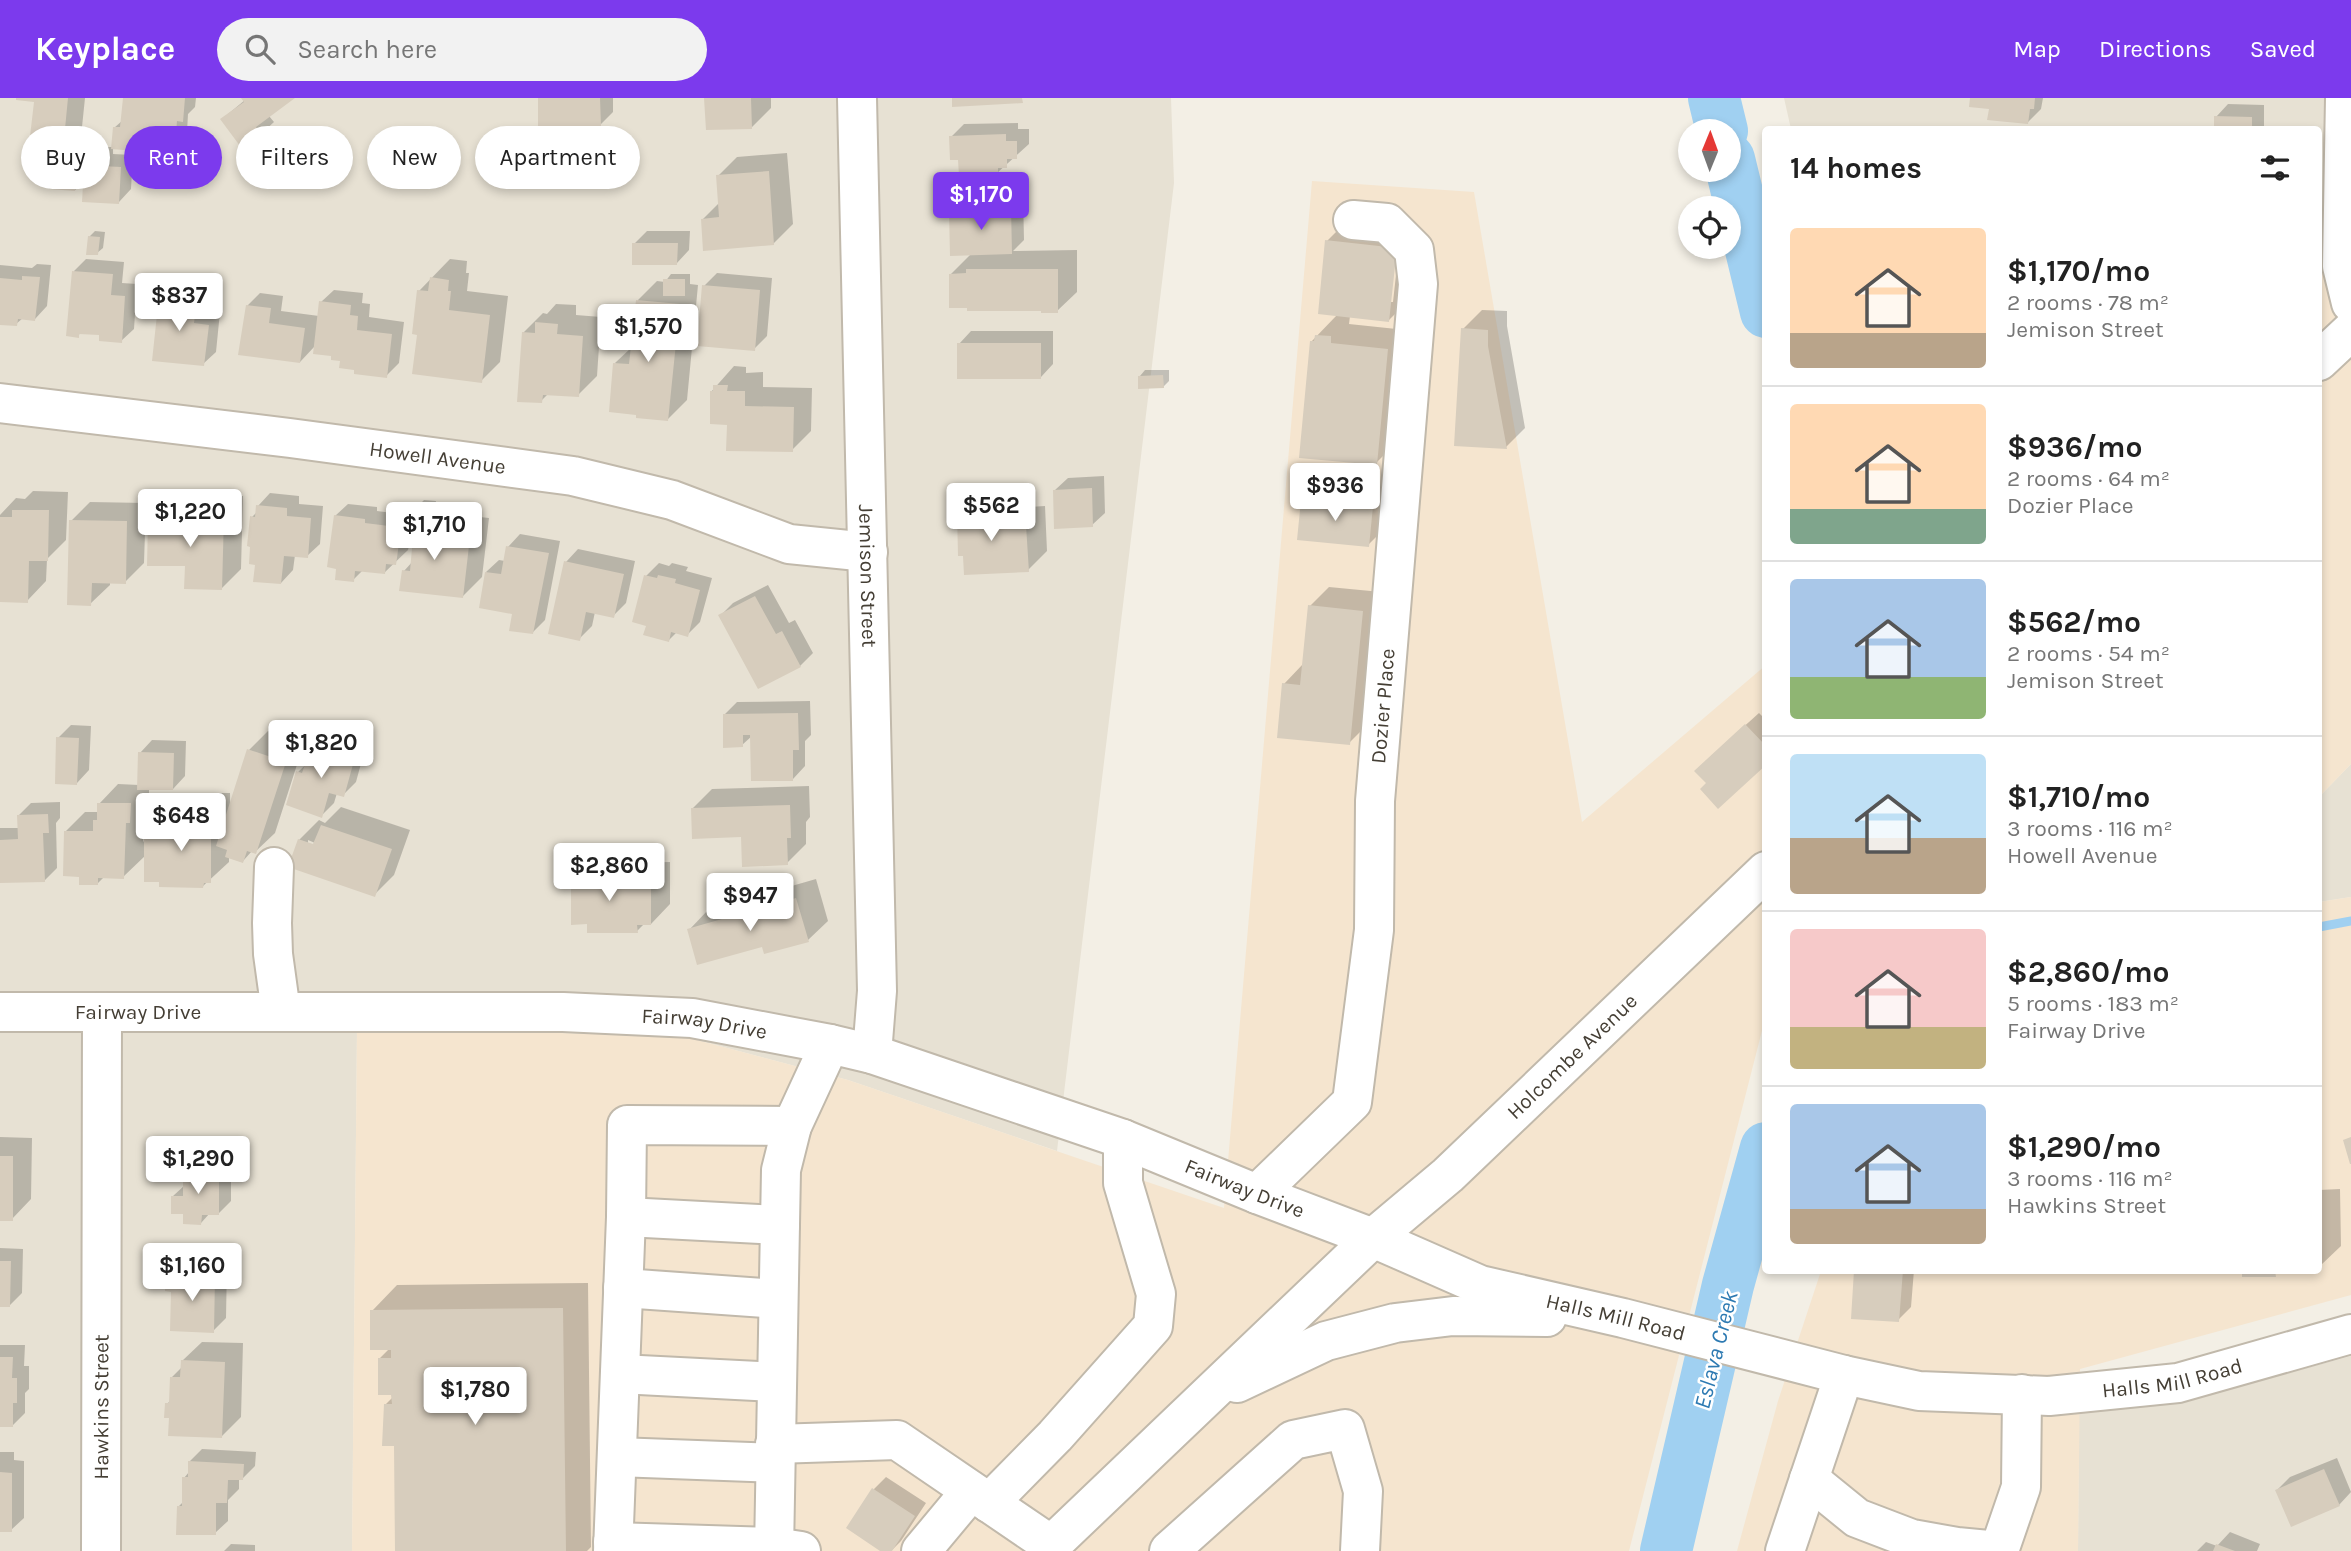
<!DOCTYPE html>
<meta charset="utf-8">
<style>
:root{--surface:#fff;--page:#f2f2f2;--text:#222;--muted:#767676;--line:#e0e0e0;--accent:#7c3aed}
body{margin:0;font-family:Karla,sans-serif;background:var(--page);color:var(--text);height:100vh;display:flex;flex-direction:column;font-size:26px;white-space:nowrap}
*{box-sizing:border-box;margin:0}
p{font-size:23px;color:var(--muted)}
.icon{flex:none;width:38px;height:38px;fill:none;stroke:currentColor;stroke-width:2;stroke-linecap:round;stroke-linejoin:round}
.map{position:relative;flex:1;overflow:hidden}
.drawer{position:absolute;left:1762px;top:28px;width:560px;height:1148px;display:flex;flex-direction:column;background:var(--surface);border-radius:7px;box-shadow:0 4px 10px #0003}
.drawer>*{flex:none}
.top-card{position:absolute;left:21px;top:28px;width:665px;height:63px;display:flex;gap:14px}
.needle{width:46px;rotate:1deg}
.tools{position:absolute;left:1678px;top:21px;display:grid;gap:14px}
.tools a{display:grid;place-items:center;width:63px;height:63px;border-radius:50%;background:var(--surface);box-shadow:0 4px 10px #0003;font-size:35px}
.price{position:absolute;translate:-50% -60px;padding:0 16px;border-radius:7px;background:#fff;color:#222;font-size:23px;line-height:46px;filter:drop-shadow(0 2px 4px #0008)}
.price::after{content:'';position:absolute;left:50%;top:42px;width:21px;height:16px;margin-left:-10px;background:inherit;clip-path:polygon(0 0,100% 0,50% 100%)}
.price.selected{background:var(--accent);color:#fff}
ul{padding:0;list-style:none}
li{display:flex;align-items:center;gap:21px;height:175px;padding:0 28px}
li+li{border-top:2px solid var(--line)}
li span{display:grid;place-items:center;flex:none;width:196px;height:140px;border-radius:7px;color:#555}
li>.icon{margin-inline-start:auto}
span .icon{width:84px;height:84px;fill:#fffc;stroke-width:1}
li b{font-size:30px}
h2{display:flex;justify-content:space-between;align-items:center;height:84px;padding:0 28px;font-size:30px}
.chip{padding:0 24px;border-radius:32px;background:var(--surface);box-shadow:0 4px 10px #0003;font-size:24px;line-height:63px}
.chip.selected{background:var(--accent);color:#fff}
header{display:flex;align-items:center;gap:42px;box-sizing:border-box;height:98px;padding:0 35px;background:var(--accent);color:#fff}
header strong{font-size:33px}
nav{display:flex;gap:38px;margin-inline-start:auto;font-size:24px}
.search{width:490px;height:63px;background:var(--page);display:flex;align-items:center;gap:18px;box-sizing:border-box;padding:0 24px;border-radius:38px;color:var(--muted);font-size:26px}
.map>svg:first-child{display:block}
.residential{fill:#e7e1d3}
.commercial{fill:#f5e5cf}
.shadow{fill:#0003;fill-rule:evenodd}
.lines{fill:none;stroke-linecap:round;stroke-linejoin:round}
.stream{stroke:#a0d0f1;stroke-width:9}
.river{stroke:#a0d0f1;stroke-width:52}
.building{fill:#d7cdbd}
.minor-casing{stroke:#c1b9ab;stroke-width:42}
.minor{stroke:#fff;stroke-width:38}
.labels{text-anchor:middle;dominant-baseline:central;stroke-width:5;stroke-linejoin:round;paint-order:stroke}
.street-label{font-size:21px;fill:#453f35;stroke:#fff}
.water-label{font-size:23px;font-style:italic;fill:#2d7ab2;stroke:#fff}
</style>
<header>
<strong>Keyplace</strong>
<div class="search"><svg class="icon" aria-label="search" viewBox="0 0 24 24"><circle cx="10" cy="10" r="6"/><path d="M15 15l6 6"/></svg>Search here</div>
<nav><a>Map</a><a>Directions</a><a>Saved</a></nav>
</header>
<div class="map">
<svg width="2351" height="1453" viewBox="0 0 2351 1453">
<rect width="100%" height="100%" fill="#f3efe5"/>
<!-- residential -->
<path class="residential" d="M0,0h1171l3,85 -117,968 -209,-71 -166,-44 -325,-7 -5,522h-352z
M1784,0h567v126l-32,-1v-93l-528,-1z
M2351,666v133l-32,5v-105z
M2351,1258v195h-273l1,-140 105,-10z"/>
<!-- commercial -->
<path class="commercial" d="M1312,83l162,11 108,630 184,-157v350l-137,536h-1277l5,-523 325,8 166,44 376,128z
M2319,125l32,1v540l-32,33z
M2351,799v398l-271,74 -2,182h-341l41,-150 43,-130 498,-1v-368z"/>
<!-- shadow -->
<path class="shadow" d="M16,0h69l-3,29 -22,22 24,2 -3,33 -6,6 -21,-35 8,-8 -26,-47z
M124,0h72l-1,9 -7,7 -1,18 -12,12 -17,-1 -8,8 -37,-3v6l20,1 -2,34 -12,13 -33,-36 17,-19h10l1,-19 9,-8z
M243,0h49l-23,18 5,6 -13,12 -39,-15 23,-19z
M540,0h73v14l-13,13z
M706,0h65v10l-19,19z
M1972,0h71l-2,11 -13,13z
M2228,6l36,1v25h-49l1,-13z
M1018,25v6h11v15l-32,29 -37,-15 -9,-21 13,-13z
M288,40l7,11 -17,14 -8,-11z
M787,55l6,71 -20,20 -70,-25 17,-17 -2,-26 19,-19z
M1003,97h20l1,45 -11,11 64,-1v42l-20,19 -106,-37 21,-21 -22,-41 13,-13 37,-1z
M1346,124l69,7 -7,72 -19,19 -39,-4 -1,8 57,6 -11,114 -19,19 -65,-121 26,-27 -10,-74zM1396,141h4l-7,63h-3z
M95,133l10,1 -2,16 -6,5 -8,-16z
M647,133h43l-1,19 -12,13 -43,-19z
M86,161l38,3 -2,21 15,1 -3,45 -13,12 -20,-7 -20,-2 -3,4 -4,-65z
M450,161l17,2 -1,12h3l-2,18 41,5 -8,66 -19,19 -62,-48v-42z
M37,166l14,1 -4,41 -12,13 -12,-1 -7,6 -16,-1v-58l32,3z
M717,175l55,5 -5,58 -13,13 -50,-63z
M671,176h19v10l8,1 -11,115 -19,19 -53,-56 17,-16 6,-47 19,-19 8,1z
M173,186l36,4 -3,23 14,1 -4,40 -13,12 -43,-67z
M334,192l29,3 -1,10 8,1 -1,13 35,5 -5,41 -13,13 -30,-7 -41,-23 -15,16 -53,-56 13,-13 23,3 -2,15 38,5 2,-14z
M556,206l20,1v10l25,2 -4,59 -19,19 -29,-2 -8,8 -18,-68 20,-20 4,1z
M1482,212l25,1v15l18,102 -19,19 -43,-118z
M971,233h82v33l-12,13 -82,-33z
M734,268l12,1v6l17,-1v15l49,1 -1,43 -19,19 -63,-27 -18,-31z
M1145,272h24v11l-6,6 -23,-11z
M1104,378l1,37 -13,12 -37,-35 13,-12z
M1315,390l69,6 -3,38 -13,13 -65,-44z
M33,393l35,1 -2,48 -19,19 -1,22 -19,20 -27,-1v-85l16,-17 9,1z
M1028,393l1,16 16,-1 2,45 -19,19 -70,-58 20,-20z
M270,395l29,3v8l24,2 -3,38 -13,12 -12,-1 -2,15 -12,13 -24,-20 -5,-18v-28l5,-5 1,-6z
M207,397l36,1 -2,73 -19,19 -72,-67 19,-19 31,1z
M424,402l12,1 -2,11 55,6 -7,59 -19,19 -59,-25 9,-10 1,-15h-5l-1,4 -24,23 -21,-3 -10,10 -18,-64 13,-12 29,3v4l23,3 -1,9h5l1,-4z
M90,404l56,1 -2,60 -19,19h-15v3l-20,19 -19,-83z
M520,436l40,7 -15,79 -13,13 -18,-21 -28,-40 13,-12 6,1 3,-14z
M578,451l57,12 -9,42 -13,13 -18,-4 -3,14 -13,13 -13,-77z
M659,465l10,3 3,-3 16,4 -2,4 26,7 -12,44 -13,13 -10,-3 -8,8 -21,-15 -2,-49z
M768,487l21,38 6,-3 18,33 -13,13 -79,-51 12,-12z
M1329,489l52,5 -13,132 -19,19 -65,-59 19,-20 7,-58z
M810,603l1,34 -6,6v25l-12,13 -41,-43 -10,9 -18,-30 13,-13z
M1759,615l7,7v43l-57,-5z
M71,627l20,1 -2,44 -12,13 -19,-45z
M335,630l19,6 -1,7 13,4 -10,37 -13,13 -6,-2 -3,10 -13,13 -23,-44 21,-20 3,-11z
M268,633l36,12 -29,90 -20,19 -3,-1 -9,10 -14,-4v5l-26,24 -57,-31 -23,22h-19l-7,7 -16,-9 -15,-44 19,-19h14v-8l19,-20 21,1 1,-32 12,-13 34,1 -1,35 -12,13 -24,-1v14l-5,5 -1,35 22,-23h9l26,-26h30v14l19,-57z
M809,688l1,31 -4,5v22l-19,19 -94,-55 19,-19z
M60,704v16l-4,5 1,45 -13,13 -44,1v-54h19v-13l12,-12z
M341,709l69,23 -16,45 -20,20 -75,-55 20,-20 6,3zM308,742l14,6 -14,-2z
M596,749h20v16l54,-1v42l-19,20h-7l-7,7 -48,-8 -17,-36 5,-5v-16z
M816,781l12,42 -20,19 -45,4 -74,-14 19,-20z
M0,1039l32,1 -1,61 -19,20h-12z
M198,1059l33,1v43l-13,13 -8,-1 -9,10 -16,-11 -12,-16 12,-11v-15z
M2340,1091l1,57 -20,19h-2v-75z
M0,1150l23,1 -1,44 -13,13 -9,-1z
M188,1165l39,1 -1,54 -13,13 -40,-41 -6,-12 13,-13h5z
M1856,1172h58l-3,37 -13,13z
M588,1185l3,264 -4,4h-190l-1,-106 -11,-40 8,-8 -13,-39 10,-10 -18,-37 25,-26z
M202,1244l41,1 -2,74 -20,20 -50,-21 -4,-12 4,-4 1,-23 10,-10v-6z
M0,1247h25l-1,21h5v23l-4,4v20l-13,13 -12,-1z
M202,1351l54,3 -1,14 -12,12h-4v11l-11,11v21l-13,12 -37,-26 6,-6v-23l5,-6v-10z
M0,1354h14v8l10,1v57l-13,12h-11z
M2337,1360l14,34 -12,13 -62,-15 13,-13z
M886,1379l40,26 -25,38 -10,10h-8l-9,-62z
M2230,1434l30,12 -3,7h-60l9,-9 11,4z
M231,1446l24,1v6h-31z"/>
<g class="lines">
<!-- stream -->
<path class="stream" d="M2319,829l32,-6"/>
<!-- river -->
<path class="river" d="M1714,0l8,33
M1729,61l37,153
M1666,1453l62,-266 38,-137"/>
</g>
<!-- building -->
<path class="building" d="M16,0h52l-5,51 -34,-4 5,-43 -18,-2z
M123,0h62l-2,24 -6,-1 -2,25 -24,-2 -1,8 -39,-3 2,-22h7z
M241,0h54l-39,29 6,9 -19,14 -23,-31 24,-17z
M538,0h62l1,28 -63,2z
M704,0h47l1,31 -46,1z
M952,0h70l1,5 -71,4z
M1970,0h65l-1,11h-4l-2,15 -41,-4 2,-11 -20,-2z
M2214,18l38,1v13h-38z
M1006,36v7h11v18h-10v9h-9v7l-39,1 -1,-16h-8l-1,-24z
M281,45l9,13 -13,9 -9,-13z
M52,56l27,3 -4,34 -26,-2z
M89,61l12,1v6l20,1 -2,37 -37,-2 2,-36h4z
M769,73l5,74 -71,6 -2,-32 18,-2 -3,-42z
M989,109h22l1,47 -62,2 -1,-45 40,-1z
M88,138l12,1 -2,18h-12z
M1325,142l72,8 -8,74 -71,-8z
M632,145h46l-1,22h-45z
M966,171h92v44h-17v-2h-74v-3h-18v-34l17,-1z
M72,173l41,3 -2,21 14,1 -3,47 -23,-2v-6l-20,-1v4l-13,-2z
M22,178l18,1 -5,44 -17,-2 -1,7 -17,-1v-47l22,2z
M430,179l19,3 -1,11h3l-2,19 41,5 -8,68 -70,-9 5,-39 -5,-1 5,-44 11,1z
M663,181h22v17h-22z
M702,187l58,5 -5,61 -58,-5z
M159,198l38,4 -3,23 15,2 -5,41 -52,-5z
M636,202l44,4 -12,117 -32,-3v-3l-27,-3 4,-49 16,1z
M319,203l32,4 -1,10 8,1 -1,14 35,4 -5,44 -33,-4v-4l-15,-2 1,-7 -9,-1v-4l-18,-2z
M246,207l25,3 -2,15 36,5 -5,35 -62,-8z
M535,224l23,2 -1,10 26,2 -4,61 -36,-2 -1,8 -25,-1 5,-70 13,1z
M1461,230l27,2v16l19,103 -53,-3z
M1315,237l16,1v7l57,6 -11,116 -78,-7 11,-117h4z
M957,245h84v36h-84z
M1163,277l1,13 -26,1v-13z
M713,287h15l-1,6h18v15l49,1 -1,45 -67,-1 1,-26 -17,-1v-33h3z
M1092,390l1,39 -39,2 -1,-39z
M1301,402l72,6 -4,41 -72,-7z
M256,407l31,3v8l24,2 -3,40 -24,-2 -3,28 -28,-2 2,-17 -6,-1 1,-17 -3,-1 3,-30 5,1z
M1009,411l1,16h16l3,47 -65,3 -1,-19h-5l-1,-45z
M12,412h37l-1,51h-19l-1,42 -28,-1v-85h12z
M186,416l38,1 -2,75 -38,-1 1,-23h-38l1,-45h38z
M334,417l31,4v4l24,3 -1,9 12,1 -4,29 -10,-1 -1,10 -30,-3 -1,11 -19,-2 1,-11 -9,-2z
M403,420l14,2 -1,11 54,6 -7,61 -64,-7 3,-21 8,1 2,-23 -12,-2z
M69,422l58,1 -1,63 -34,-1 -1,23 -24,-1z
M506,448l43,7 -16,81 -24,-3 3,-17 -33,-6 6,-36 16,2z
M564,463l60,13 -10,44 -28,-6 -6,29 -32,-7z
M644,477l13,3 1,-3 18,4 -1,4 25,7 -12,47 -17,-5 -2,10 -26,-7 3,-9 -14,-4z
M755,498l21,38 6,-3 19,36 -43,22 -40,-74z
M1308,507l55,6 -13,134 -73,-7 5,-55 18,2z
M798,615l1,37h-6v31h-42l-1,-46h-7v12l-20,1v-34z
M1745,626l21,22v19l-48,44 -18,-20 6,-6 -12,-12z
M56,639l23,1 -2,47 -22,-1z
M320,642l23,6 -2,7 14,4 -11,40 -15,-4 -7,25 -36,-13 10,-34 6,2 3,-9 8,2z
M247,651l39,13 -30,92 -9,-3 -4,12 -18,-6 2,-7 -11,-4z
M138,654l36,1 -1,37h-36z
M97,705h34l-1,20h-4l-2,56 -26,-1v7h-19v-8l-16,-1 1,-45h29v-11h4z
M790,707l1,33h-4l1,27 -46,2 -1,-30 -49,2 -1,-31z
M179,714h32v71h-7l-1,5 -44,-1v-5h-15v-44h20v-11h15z
M48,716l1,19h-6l2,49 -45,1v-43l18,-1 -1,-24z
M321,727l71,24 -17,48 -87,-30 10,-28 15,5z
M598,767v16h53v44h-14l1,8h-51v-9l-16,1v-39h4v-20z
M796,800l13,44 -45,12 -2,-7 -65,18 -10,-36z
M2351,1039v27h-1l-7,-24z
M0,1058h13v65h-13z
M183,1071l36,1v45h-17l-1,10 -18,-1v-10h-12v-18h12z
M2319,1118h2l1,51h-3z
M0,1163h11l-1,46h-10z
M1854,1172h49l-4,52 -48,-3z
M2242,1172h33l1,7h-34z
M173,1177l42,1 -1,57 -44,-2 1,-39 -6,-1v-14h8z
M563,1210l3,243h-171l-1,-105h-12l2,-42h8l-1,-9h-13v-37h13v-8h-21v-40z
M0,1259h13l-1,21h5v25h-4v24h-13z
M181,1262l44,2 -3,76 -54,-2 1,-18h-5l1,-15h4l1,-26h10z
M188,1363l56,3 -1,16h-15l-1,23h-11v32h-40l1,-29h5v-29h6z
M2324,1371l16,37 -49,21 -16,-37z
M0,1374l12,1v59h-12z
M872,1390l43,28 -23,35h-12l-34,-23z
M2216,1446l19,7h-22z"/>
<g class="lines">
<!-- minor casing -->
<g class="minor-casing">
<g id="minor">
<path id="s1" d="M857,0l20,893 -5,63"/>
<path d="M2345,0l-3,168 9,37"/>
<path d="M2319,263l32,-30"/>
<path id="s2" d="M0,305l290,35 283,38 99,24 117,44 79,8"/>
<path d="M274,769l-2,56 1,31 8,58"/>
<path id="s3" d="M0,914h563l129,6 138,26 42,10 251,85 134,55 116,44 107,47 143,33 221,57 75,16 130,5 129,-13 173,-49"/>
<path id="s4" d="M1257,1096l95,-92 22,-172 1,-129 43,-517 -4,-34 -27,-27 -34,-3"/>
<path d="M626,1119l154,8"/>
<path d="M623,1190l155,11"/>
<path d="M620,1276l156,8"/>
<path d="M1237,1285l89,-42 69,-18 58,-7 94,1"/>
<path d="M775,1346l122,-4 154,105"/>
<path d="M617,1359l158,6"/>
<path d="M1809,1381l48,39 55,21 45,8 42,4 22,-64 1,-93"/>
<path d="M989,1405l66,-67 98,-110 3,-32 -33,-111v-44"/>
<path d="M613,1444l161,5 27,4"/>
<path id="s5" d="M101,1453l1,-539"/>
<path d="M613,1453l13,-334 1,-92 165,1"/>
<path d="M774,1453l7,-381 11,-44 38,-82"/>
<path d="M921,1453l50,-60"/>
<path id="s6" d="M1045,1453l328,-313 75,-63 318,-304"/>
<path d="M1169,1453l124,-111 52,-11 18,62 -3,60"/>
<path d="M1785,1453l59,-176"/>
</g>
</g>
<!-- minor -->
<use href="#minor" class="minor"/>
</g>
<g class="labels">
<!-- street labels -->
<g class="street-label">
<text stroke="none"><textPath href="#s2" startOffset="441">Howell Avenue</textPath></text>
<text stroke="none"><textPath href="#s1" startOffset="478">Jemison Street</textPath></text>
<text stroke="none"><textPath href="#s4" startOffset="530">Dozier Place</textPath></text>
<text stroke="none"><textPath href="#s3" startOffset="138">Fairway Drive</textPath></text>
<text stroke="none"><textPath href="#s3" startOffset="705">Fairway Drive</textPath></text>
<text stroke="none"><textPath href="#s6" startOffset="723">Holcombe Avenue</textPath></text>
<text stroke="none"><textPath href="#s3" startOffset="1272">Fairway Drive</textPath></text>
<text stroke="none"><textPath href="#s3" startOffset="1666">Halls Mill Road</textPath></text>
<text stroke="none"><textPath href="#s3" startOffset="2233">Halls Mill Road</textPath></text>
<text stroke="none"><textPath href="#s5" startOffset="144">Hawkins Street</textPath></text>
</g>
<!-- water labels -->
<g class="water-label">
<text transform="translate(1716 1252) rotate(-76)">Eslava Creek</text>
</g>
</g>
</svg>
<div class="tools">
<a><svg class="needle" viewBox="-14 -14 28 28"><path d="M0-13l5 13h-10z" fill="#e53935"/><path d="M0 13l5-13h-10z" fill="#767676"/></svg></a>
<a><svg class="icon" aria-label="locate" viewBox="0 0 24 24"><circle cx="12" cy="12" r="6"/><path d="M12 2v4M12 18v4M2 12h4M18 12h4"/></svg></a>
</div>
<b class="price selected" style="left:981px;top:134px">$1,170</b>
<b class="price" style="left:179px;top:235px">$837</b>
<b class="price" style="left:648px;top:266px">$1,570</b>
<b class="price" style="left:1335px;top:425px">$936</b>
<b class="price" style="left:991px;top:445px">$562</b>
<b class="price" style="left:190px;top:451px">$1,220</b>
<b class="price" style="left:434px;top:464px">$1,710</b>
<b class="price" style="left:321px;top:682px">$1,820</b>
<b class="price" style="left:181px;top:755px">$648</b>
<b class="price" style="left:609px;top:805px">$2,860</b>
<b class="price" style="left:750px;top:835px">$947</b>
<b class="price" style="left:198px;top:1098px">$1,290</b>
<b class="price" style="left:192px;top:1205px">$1,160</b>
<b class="price" style="left:475px;top:1329px">$1,780</b>
<div class="top-card">
<a class="chip">Buy</a>
<a class="chip selected">Rent</a>
<a class="chip">Filters</a>
<a class="chip">New</a>
<a class="chip">Apartment</a>
</div>
<section class="drawer">
<h2>14 homes<svg class="icon" aria-label="filters" viewBox="0 0 24 24"><path d="M4 7h16M4 17h16"/><circle cx="9" cy="7" r="2"/><circle cx="15" cy="17" r="2"/></svg></h2>
<ul>
<li><span style="background:linear-gradient(#ffd9b3 75%,#b9a48a 0)"><svg class="icon" aria-label="home" viewBox="0 0 24 24"><path d="M3 11l9-7 9 7M6 9v11h12V9"/></svg></span><div><b>$1,170/mo</b><p>2 rooms · 78 m²</p><p>Jemison Street</p></div></li>
<li><span style="background:linear-gradient(#ffd9b3 75%,#7fa58c 0)"><svg class="icon" aria-label="home" viewBox="0 0 24 24"><path d="M3 11l9-7 9 7M6 9v11h12V9"/></svg></span><div><b>$936/mo</b><p>2 rooms · 64 m²</p><p>Dozier Place</p></div></li>
<li><span style="background:linear-gradient(#a9c7e8 70%,#8fb573 0)"><svg class="icon" aria-label="home" viewBox="0 0 24 24"><path d="M3 11l9-7 9 7M6 9v11h12V9"/></svg></span><div><b>$562/mo</b><p>2 rooms · 54 m²</p><p>Jemison Street</p></div></li>
<li><span style="background:linear-gradient(#bfe0f5 60%,#b9a48a 0)"><svg class="icon" aria-label="home" viewBox="0 0 24 24"><path d="M3 11l9-7 9 7M6 9v11h12V9"/></svg></span><div><b>$1,710/mo</b><p>3 rooms · 116 m²</p><p>Howell Avenue</p></div></li>
<li><span style="background:linear-gradient(#f6c9c9 70%,#c2b280 0)"><svg class="icon" aria-label="home" viewBox="0 0 24 24"><path d="M3 11l9-7 9 7M6 9v11h12V9"/></svg></span><div><b>$2,860/mo</b><p>5 rooms · 183 m²</p><p>Fairway Drive</p></div></li>
<li><span style="background:linear-gradient(#a9c7e8 75%,#b9a48a 0)"><svg class="icon" aria-label="home" viewBox="0 0 24 24"><path d="M3 11l9-7 9 7M6 9v11h12V9"/></svg></span><div><b>$1,290/mo</b><p>3 rooms · 116 m²</p><p>Hawkins Street</p></div></li>
</ul>
</section>
</div>
